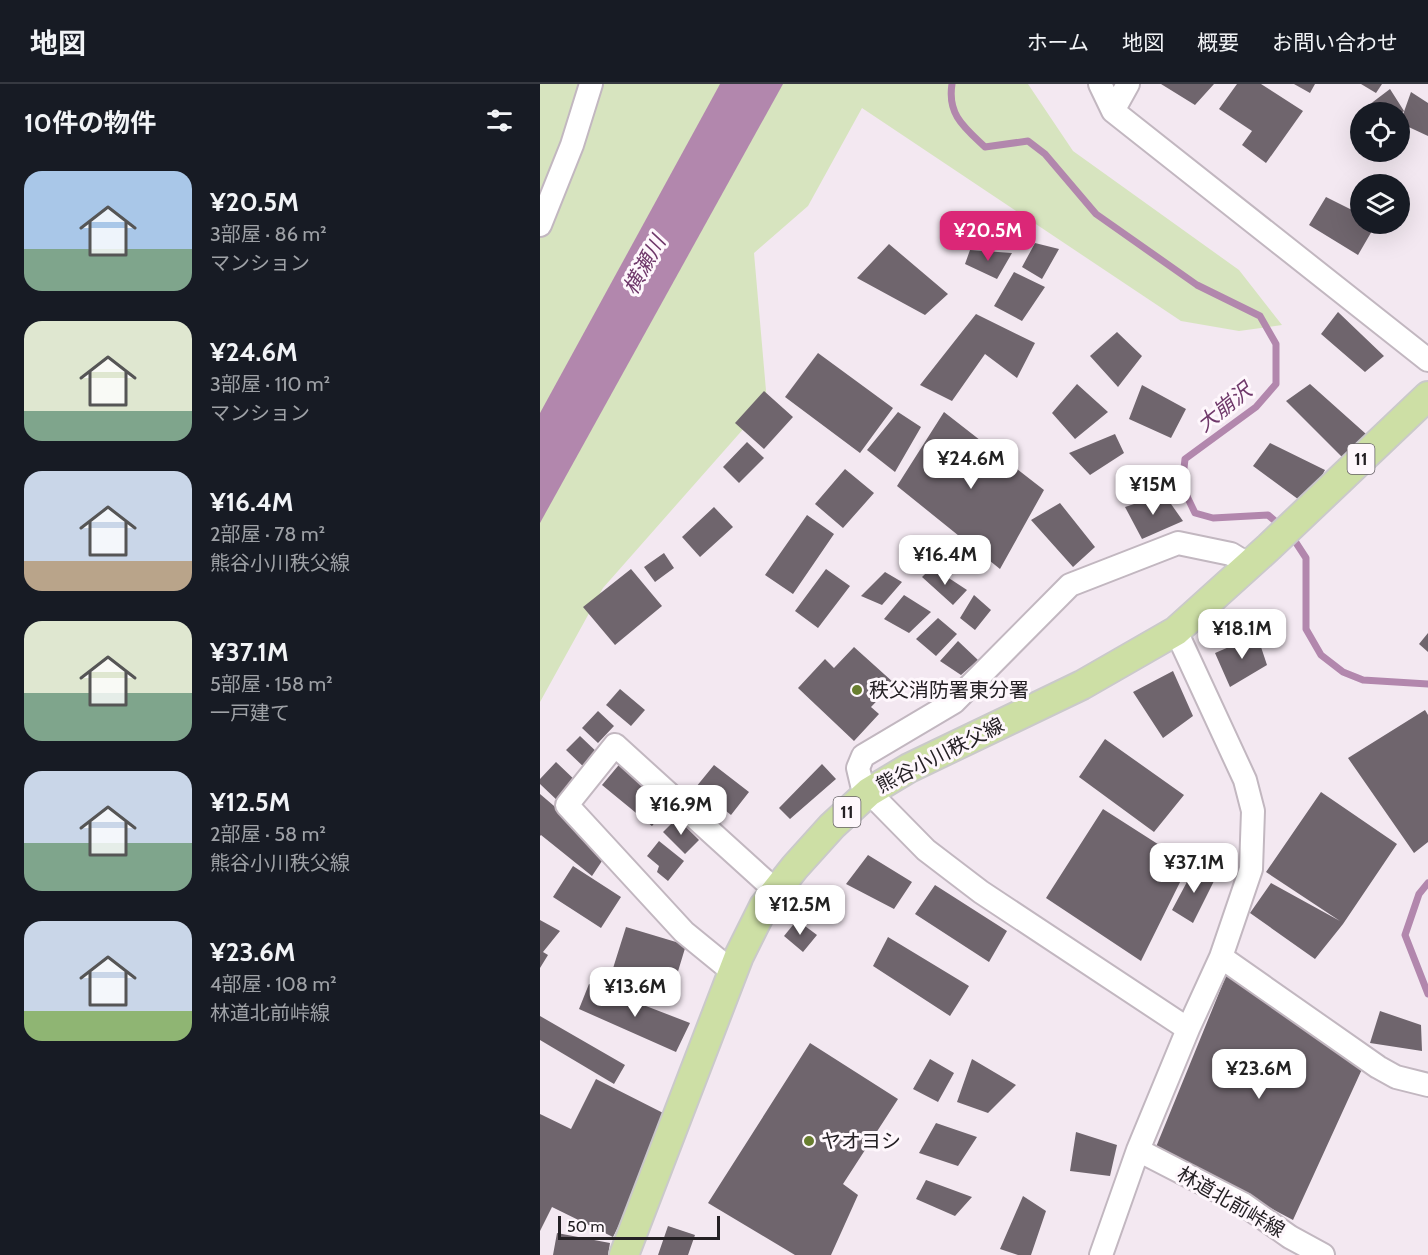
<!DOCTYPE html>
<html lang="ja">
<meta charset="utf-8">
<style>
:root{--surface:#171b24;--page:#242831;--text:#f1f3f6;--muted:#9ea1a6;--line:#363941;--accent:#db2777}
body{margin:0;font-family:Cabin,"Noto Sans JP",sans-serif;background:var(--page);color:var(--text);height:100vh;display:flex;flex-direction:column;font-size:22px;white-space:nowrap}
*{box-sizing:border-box;margin:0}
p{font-size:20px;color:var(--muted)}
.icon{flex:none;width:33px;height:33px;fill:none;stroke:currentColor;stroke-width:2;stroke-linecap:round;stroke-linejoin:round}
.map{position:relative;flex:1;overflow:hidden}
.details{display:flex;flex-direction:column;background:var(--surface);width:540px}
.details>*{flex:none}
.tools{position:absolute;left:810px;top:18px;display:grid;gap:12px}
.tools a{display:grid;place-items:center;width:60px;height:60px;border-radius:50%;background:var(--surface);box-shadow:0 6px 24px #0002;font-size:30px}
.scale{position:absolute;left:18px;bottom:15px;width:162px;box-sizing:border-box;padding-left:6px;border:3px solid #242024;border-top:0;font-size:16px;line-height:21px;white-space:nowrap;color:#242024;-webkit-text-stroke:4px #fef7fc;paint-order:stroke}
.price{position:absolute;translate:-50% -51px;padding:0 14px;border-radius:12px;background:#fff;color:#222;font-size:20px;line-height:39px;filter:drop-shadow(0 2px 3px #0008)}
.price::after{content:'';position:absolute;left:50%;top:36px;width:18px;height:14px;margin-left:-9px;background:inherit;clip-path:polygon(0 0,100% 0,50% 100%)}
.price.active{background:var(--accent);color:#fff}
ul{padding:0;list-style:none}
li{display:flex;align-items:center;gap:18px;height:150px;padding:0 24px}
li span{display:grid;place-items:center;flex:none;width:168px;height:120px;border-radius:18px;color:#555}
li>.icon{margin-inline-start:auto}
span .icon{width:72px;height:72px;fill:#fffc;stroke-width:1}
li b{font-size:26px}
h2{display:flex;justify-content:space-between;align-items:center;height:72px;padding:0 24px;font-size:26px}
header{display:flex;align-items:center;gap:36px;box-sizing:border-box;height:84px;padding:0 30px;background:var(--surface);border-bottom:2px solid var(--line)}
header strong{font-size:28px}
nav{display:flex;gap:33px;margin-inline-start:auto;font-size:21px}
main{display:flex;flex:1;min-height:0}
.map>svg:first-child{display:block}
.green{fill:#d7e4bf}
.water{fill:#b287ad}
.lines{fill:none;stroke-linecap:round;stroke-linejoin:round}
.stream{stroke:#b287ad;stroke-width:7}
.building{fill:#6f656d}
.minor-casing{stroke:#c2b7c0;stroke-width:26}
.major-casing{stroke:#cac9ca;stroke-width:32}
.minor{stroke:#fff;stroke-width:22}
.major{stroke:#cddfa5;stroke-width:28}
.poi-dot{fill:#687e2f;stroke:#fef7fc;stroke-width:2}
.labels{text-anchor:middle;dominant-baseline:central;stroke-width:6;stroke-linejoin:round;paint-order:stroke}
.shield{fill:#fef7fc;stroke:#656065;stroke-width:1.5}
.shield-label{font-size:18px;font-weight:bold;fill:#242024}
.poi-label{font-size:20px;fill:#242024;stroke:#fef7fc;text-anchor:start}
.street-label{font-size:20px;fill:#242024;stroke:#fef7fc}
.water-label{font-size:21px;font-style:italic;fill:#6f386a;stroke:#fef7fc}
</style>
<header>
<strong>地図</strong>
<nav><a>ホーム</a><a>地図</a><a>概要</a><a>お問い合わせ</a></nav>
</header>
<main>
<section class="details">
<h2>10件の物件<svg class="icon" aria-label="filters" viewBox="0 0 24 24"><path d="M4 7h16M4 17h16"/><circle cx="9" cy="7" r="2"/><circle cx="15" cy="17" r="2"/></svg></h2>
<ul>
<li><span style="background:linear-gradient(#a9c7e8 65%,#7fa58c 0)"><svg class="icon" aria-label="home" viewBox="0 0 24 24"><path d="M3 11l9-7 9 7M6 9v11h12V9"/></svg></span><div><b>¥20.5M</b><p>3部屋 · 86 m²</p><p>マンション</p></div></li>
<li><span style="background:linear-gradient(#dfe7d0 75%,#7fa58c 0)"><svg class="icon" aria-label="home" viewBox="0 0 24 24"><path d="M3 11l9-7 9 7M6 9v11h12V9"/></svg></span><div><b>¥24.6M</b><p>3部屋 · 110 m²</p><p>マンション</p></div></li>
<li><span style="background:linear-gradient(#c9d6e8 75%,#b9a48a 0)"><svg class="icon" aria-label="home" viewBox="0 0 24 24"><path d="M3 11l9-7 9 7M6 9v11h12V9"/></svg></span><div><b>¥16.4M</b><p>2部屋 · 78 m²</p><p>熊谷小川秩父線</p></div></li>
<li><span style="background:linear-gradient(#dfe7d0 60%,#7fa58c 0)"><svg class="icon" aria-label="home" viewBox="0 0 24 24"><path d="M3 11l9-7 9 7M6 9v11h12V9"/></svg></span><div><b>¥37.1M</b><p>5部屋 · 158 m²</p><p>一戸建て</p></div></li>
<li><span style="background:linear-gradient(#c9d6e8 60%,#7fa58c 0)"><svg class="icon" aria-label="home" viewBox="0 0 24 24"><path d="M3 11l9-7 9 7M6 9v11h12V9"/></svg></span><div><b>¥12.5M</b><p>2部屋 · 58 m²</p><p>熊谷小川秩父線</p></div></li>
<li><span style="background:linear-gradient(#c9d6e8 75%,#8fb573 0)"><svg class="icon" aria-label="home" viewBox="0 0 24 24"><path d="M3 11l9-7 9 7M6 9v11h12V9"/></svg></span><div><b>¥23.6M</b><p>4部屋 · 108 m²</p><p>林道北前峠線</p></div></li>
</ul>
</section>
<div class="map">
<svg width="888" height="1171" viewBox="0 0 888 1171">
<rect width="100%" height="100%" fill="#f3e8f1"/>
<!-- green -->
<path class="green" d="M0,0h488l45,67 166,119 43,55 -43,6 -58,-10 -319,-213 -54,98 -54,47 13,149 -164,186 -63,114z"/>
<!-- water -->
<path class="water" d="M180,0h63l-243,439v-110z"/>
<g class="lines">
<!-- stream -->
<path class="stream" d="M412,0c-5,31 13,44 33,63l43,-6 17,13 51,60 101,71 63,31 16,28v40l-20,23 -71,52 -3,27 13,27 18,5 55,-3 14,12
M751,451l15,23v71l15,26 22,17 20,8 65,4
M888,799l-9,11 -14,41 23,59"/>
</g>
<!-- building -->
<path class="building" d="M621,0h53l-19,21z
M697,0h24l42,27 -37,52 -24,-18 10,-14 -33,-22z
M754,0h21l-5,9z
M821,0h21l-6,9z
M850,5l14,22 -4,4v-3h-37l-2,-1z
M871,8l17,11v33l-28,-13z
M786,113l34,17v10h16l-18,31 -49,-30z
M495,159l24,6 -17,30 -20,-12z
M349,160l59,50 -23,21 -68,-37z
M430,166l42,3 -15,26 -32,-15z
M474,188l31,15 -23,34 -28,-15z
M798,228l46,44 -19,16 -44,-38z
M436,230l59,29 -18,35 -32,-24 -33,47 -32,-16z
M577,248l25,24 -24,31 -28,-31z
M278,269l75,55 -33,45 -75,-56z
M537,300l31,28 -33,27 -23,-26z
M770,300l56,50 -24,23 -56,-56z
M602,301l44,24 -15,29 -42,-19z
M224,307l29,26 -29,32 -29,-26z
M358,328l23,15 -26,45 -28,-22z
M404,328l100,78 -44,79 -103,-83z
M575,350l9,19 -34,22 -21,-22z
M207,358l17,16 -25,25 -16,-16z
M730,359l55,27 -19,35 -53,-39z
M305,385l29,24 -31,35 -28,-24z
M624,410l19,27 -41,18 -17,-32z
M520,419l35,44 -22,20 -42,-47z
M174,423l19,20 -33,30 -18,-20z
M267,431l27,19 -41,60 -28,-19z
M382,456l12,10 -20,20 -14,-11z
M124,469l10,15 -19,14 -11,-15z
M392,483l35,23 -14,15 -31,-28z
M91,485l31,37 -47,39 -32,-38z
M286,485l24,17 -32,42 -23,-17z
M345,488l17,10 -20,23 -21,-9z
M364,511l27,17 -22,21 -25,-14z
M434,511l17,15 -16,20 -15,-12z
M398,534l19,16 -21,22 -20,-17z
M888,549v19l-9,-8z
M717,551l10,30 -37,22 -15,-34z
M418,557l20,19 -17,15 -21,-14z
M314,563l40,36 -23,24 8,7 -25,27 -56,-53 27,-29 9,9z
M633,587l20,45 -30,22 -30,-46z
M80,605l25,21 -14,16 -25,-21z
M885,626l3,5v127l-14,11 -66,-95z
M58,627l16,15 -16,17 -16,-15z
M40,652l21,20 -14,14 -21,-20z
M565,655l79,56 -30,37 -75,-55z
M83,676l49,42 -20,24 -50,-41z
M16,678l22,21 -18,20 -20,-19v-5z
M282,680l14,15 -46,40 -11,-11z
M174,681l35,27 -18,23 -35,-28z
M781,708l76,52 -54,80 -28,35 -65,-46 21,-30 69,38 -74,-49z
M0,710l68,58 -16,24 -51,-41 -1,1z
M563,725l86,55 -48,97 -95,-63z
M137,734l22,22 -14,14 -22,-22z
M119,757l25,20 -16,20 -11,-9 2,-6 -12,-10z
M328,771l44,27 -18,27 -48,-25z
M656,781l21,10 -24,48 -21,-13z
M33,782l48,31 -20,31 -48,-31z
M395,801l72,46 -18,31 -74,-48z
M0,836l20,11 -17,21 5,3 -8,13z
M257,836l20,15 -14,17 -19,-16z
M86,843l60,18 -10,33 -32,-10 -7,22 -28,-9z
M348,853l81,49 -19,30 -77,-50z
M688,887l135,96 -70,153 -137,-73z
M49,900l101,39 -14,29 -97,-43z
M840,927l41,14 1,26 -52,-8z
M0,932l85,49 -11,19 -74,-44z
M270,959l88,56 -55,85 15,11 -27,60h-36l-87,-52z
M390,975l24,14 -16,29 -25,-13z
M432,975l44,26 -28,28 -31,-11z
M56,995l77,39 -60,119 -61,-30 -12,24v-117l31,15z
M396,1039l41,14 -19,29 -39,-13z
M536,1048l41,13 -7,31 -40,-5z
M386,1096l46,17 -17,19 -39,-17z
M483,1112l23,15 -15,44h-13l-18,-6z
M128,1142l27,9 -7,20h-30z
M17,1149l53,10 -2,12h-55z"/>
<g class="lines">
<!-- minor casing -->
<g class="minor-casing">
<path id="minor" d="M560,0l13,27 315,249
M573,27l15,-27
M0,141l32,-80 19,-61
M681,873l157,110 18,10 32,8
M193,888l-49,-40 -117,-127 48,-60 161,146
M648,945l-207,-137 -55,-42 -64,-65 -4,-17 5,-12 91,-54 116,-117 108,-42 53,11 18,11
M598,1066l105,54 47,33 33,18
M561,1171l37,-105 50,-121 33,-72 30,-88 2,-58 -8,-31 -69,-149"/>
</g>
<!-- major casing -->
<g class="major-casing">
<path id="major" d="M84,1171l115,-299 25,-50 31,-39 37,-41 37,-34 40,-24 173,-83 94,-54 93,-84 159,-151"/>
</g>
<!-- minor -->
<use href="#minor" class="minor"/>
<!-- major -->
<use href="#major" class="major"/>
</g>
<!-- markers -->
<g class="poi-dot">
<circle cx="317" cy="606" r="6"/>
<circle cx="269" cy="1057" r="6"/>
</g>
<g class="labels">
<!-- shield labels -->
<g class="shield">
<rect x="807.5" y="360" width="27" height="30" rx="4.5"/>
<rect x="293.5" y="713" width="27" height="30" rx="4.5"/>
</g>
<g class="shield-label">
<text x="821" y="375">11</text>
<text x="307" y="728">11</text>
</g>
<!-- poi labels -->
<g class="poi-label">
<text x="329" y="606">秩父消防署東分署</text>
<text x="281" y="1057">ヤオヨシ</text>
</g>
<!-- street labels -->
<g class="street-label">
<text transform="translate(400 671) rotate(-27)">熊谷小川秩父線</text>
<text transform="translate(691 1118) rotate(30)">林道北前峠線</text>
</g>
<!-- water labels -->
<g class="water-label">
<text transform="translate(104 181) rotate(-61)">横瀬川</text>
<text transform="translate(684 323) rotate(-39)">大崩沢</text>
</g>
</g>
</svg>
<div class="tools">
<a><svg class="icon" aria-label="locate" viewBox="0 0 24 24"><circle cx="12" cy="12" r="6"/><path d="M12 2v4M12 18v4M2 12h4M18 12h4"/></svg></a>
<a><svg class="icon" aria-label="layers" viewBox="0 0 24 24"><path d="M12 4l9 5-9 5-9-5zM3 14l9 5 9-5"/></svg></a>
</div>
<div class="scale">50 m</div>
<b class="price active" style="left:448px;top:178px">¥20.5M</b>
<b class="price" style="left:431px;top:406px">¥24.6M</b>
<b class="price" style="left:613px;top:432px">¥15M</b>
<b class="price" style="left:405px;top:502px">¥16.4M</b>
<b class="price" style="left:702px;top:576px">¥18.1M</b>
<b class="price" style="left:141px;top:752px">¥16.9M</b>
<b class="price" style="left:654px;top:810px">¥37.1M</b>
<b class="price" style="left:260px;top:852px">¥12.5M</b>
<b class="price" style="left:95px;top:934px">¥13.6M</b>
<b class="price" style="left:719px;top:1016px">¥23.6M</b>
</div>
</main>
